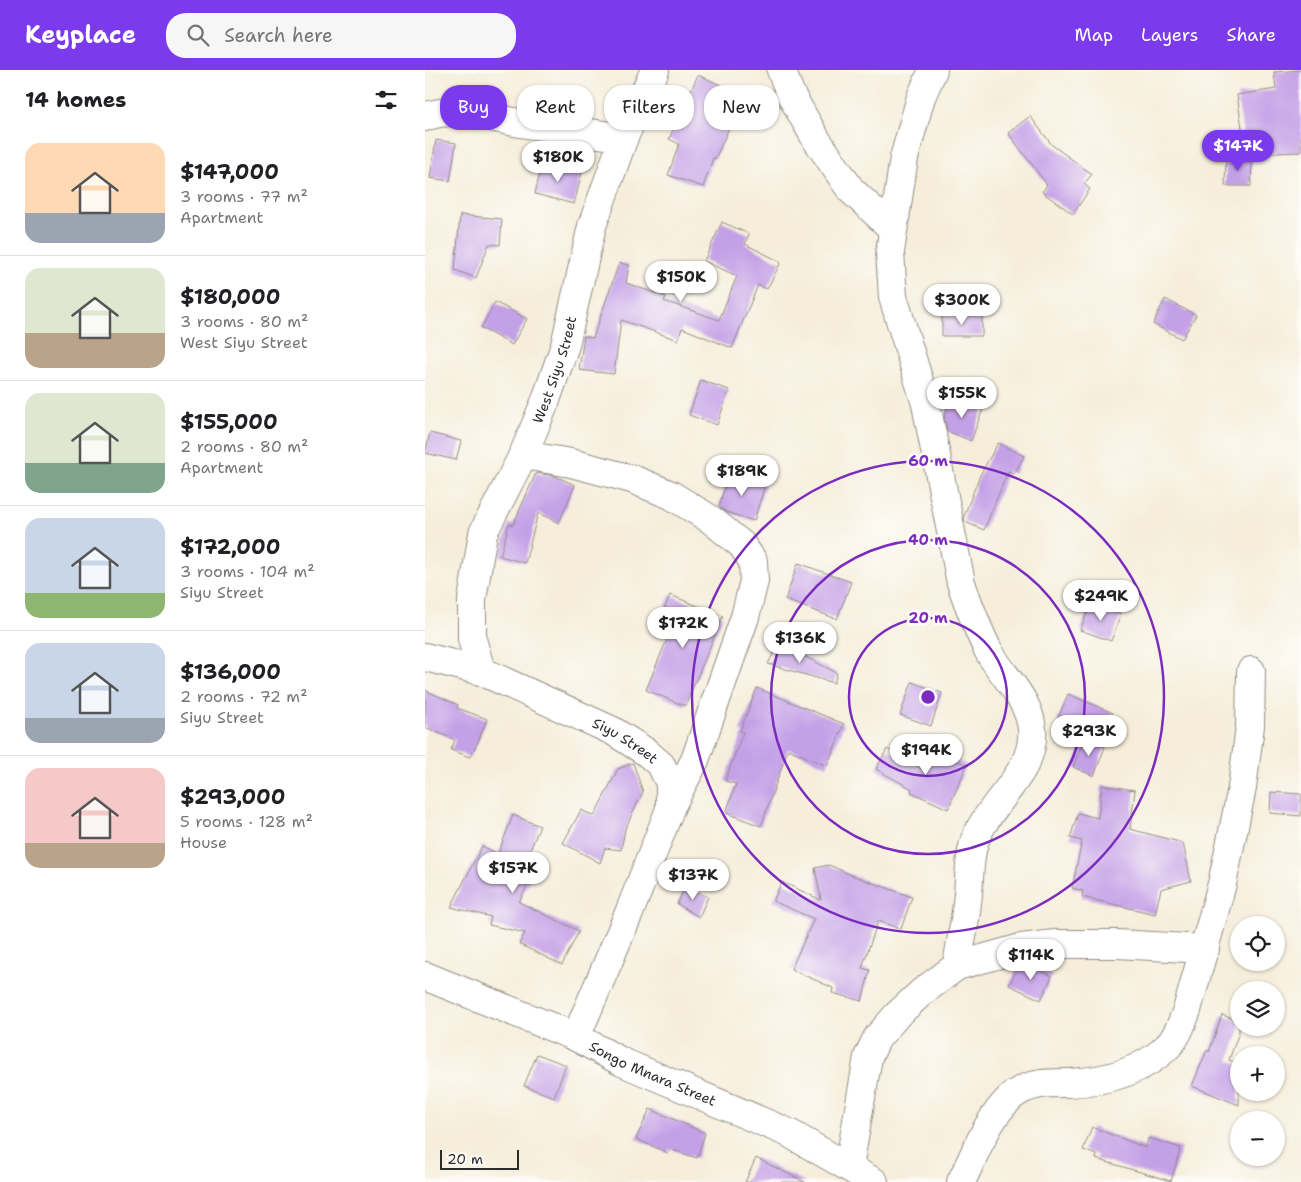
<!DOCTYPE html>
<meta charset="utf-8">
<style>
:root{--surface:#fff;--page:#f6f6f6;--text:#202124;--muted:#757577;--line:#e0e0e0;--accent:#7c3aed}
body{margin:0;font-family:"Shantell Sans",sans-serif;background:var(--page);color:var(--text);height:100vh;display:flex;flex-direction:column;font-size:19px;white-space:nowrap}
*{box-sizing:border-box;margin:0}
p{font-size:16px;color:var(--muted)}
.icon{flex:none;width:28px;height:28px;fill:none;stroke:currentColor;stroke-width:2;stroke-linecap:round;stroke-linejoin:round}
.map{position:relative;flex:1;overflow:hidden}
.details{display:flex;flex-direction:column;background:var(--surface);width:425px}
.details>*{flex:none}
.top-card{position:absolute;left:15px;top:15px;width:475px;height:45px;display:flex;gap:10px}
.tools{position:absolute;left:805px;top:846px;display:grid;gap:10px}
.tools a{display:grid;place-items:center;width:55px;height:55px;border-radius:50%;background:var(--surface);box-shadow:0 1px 4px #0004;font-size:25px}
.scale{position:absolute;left:15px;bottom:12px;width:79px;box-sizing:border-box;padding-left:5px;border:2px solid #2b2b2b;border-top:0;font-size:14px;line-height:18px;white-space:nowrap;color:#2b2b2b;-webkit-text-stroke:4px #fdfcf7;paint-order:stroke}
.price{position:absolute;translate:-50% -42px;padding:0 11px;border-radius:18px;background:#fff;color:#222;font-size:16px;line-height:32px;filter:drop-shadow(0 1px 2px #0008)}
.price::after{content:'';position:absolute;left:50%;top:30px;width:15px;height:11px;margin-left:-8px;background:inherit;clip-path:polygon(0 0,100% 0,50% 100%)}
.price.selected{background:var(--accent);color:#fff}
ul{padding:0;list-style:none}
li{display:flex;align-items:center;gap:15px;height:125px;padding:0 25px}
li+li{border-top:1px solid var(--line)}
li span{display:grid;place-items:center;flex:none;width:140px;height:100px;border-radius:15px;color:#555}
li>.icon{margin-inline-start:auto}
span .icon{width:60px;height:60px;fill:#fffc;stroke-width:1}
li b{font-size:21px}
h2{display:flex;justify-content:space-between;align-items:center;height:60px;padding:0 25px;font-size:21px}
.tag{padding:0 18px;border-radius:20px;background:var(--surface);box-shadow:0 1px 4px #0004;font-size:18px;line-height:45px}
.tag.selected{background:var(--accent);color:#fff}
header{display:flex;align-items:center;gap:30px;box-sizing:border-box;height:70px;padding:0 25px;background:var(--accent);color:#fff}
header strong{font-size:24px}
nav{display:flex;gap:28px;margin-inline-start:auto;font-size:18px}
.search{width:350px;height:45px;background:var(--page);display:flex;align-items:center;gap:12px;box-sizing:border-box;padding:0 18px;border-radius:20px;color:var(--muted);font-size:19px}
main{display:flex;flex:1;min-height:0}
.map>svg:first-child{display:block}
.building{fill:#c4a0e7}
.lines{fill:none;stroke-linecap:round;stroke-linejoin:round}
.minor-casing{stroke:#908c83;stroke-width:30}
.minor{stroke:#fff;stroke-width:28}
.ring{fill:none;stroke:#7b2cbf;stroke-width:2.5}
.labels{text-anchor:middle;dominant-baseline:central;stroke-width:5;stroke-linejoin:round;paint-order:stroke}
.street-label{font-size:14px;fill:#2b2b2b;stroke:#fdfcf7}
.centre{fill:#7b2cbf;stroke:#fdfcf7;stroke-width:2.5}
.ring-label{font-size:15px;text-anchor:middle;font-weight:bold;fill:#7b2cbf;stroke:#fdfcf7;stroke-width:5;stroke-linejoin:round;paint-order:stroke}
</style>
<header>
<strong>Keyplace</strong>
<div class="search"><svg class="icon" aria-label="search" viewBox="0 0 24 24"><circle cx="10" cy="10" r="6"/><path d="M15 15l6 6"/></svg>Search here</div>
<nav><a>Map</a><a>Layers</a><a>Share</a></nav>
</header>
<main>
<section class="details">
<h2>14 homes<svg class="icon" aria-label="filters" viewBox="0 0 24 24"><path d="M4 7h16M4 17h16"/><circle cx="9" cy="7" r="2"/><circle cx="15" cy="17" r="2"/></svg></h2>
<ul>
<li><span style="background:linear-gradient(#ffd9b3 70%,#9aa5b1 0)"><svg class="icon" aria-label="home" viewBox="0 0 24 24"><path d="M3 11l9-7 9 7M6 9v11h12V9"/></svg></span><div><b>$147,000</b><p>3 rooms · 77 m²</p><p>Apartment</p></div></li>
<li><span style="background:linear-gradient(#dfe7d0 65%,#b9a48a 0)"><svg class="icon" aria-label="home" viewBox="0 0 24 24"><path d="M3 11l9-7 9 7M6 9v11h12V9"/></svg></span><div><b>$180,000</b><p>3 rooms · 80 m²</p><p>West Siyu Street</p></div></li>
<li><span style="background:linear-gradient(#dfe7d0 70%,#7fa58c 0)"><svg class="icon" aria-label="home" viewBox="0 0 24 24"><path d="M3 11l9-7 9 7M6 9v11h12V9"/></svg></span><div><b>$155,000</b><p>2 rooms · 80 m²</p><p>Apartment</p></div></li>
<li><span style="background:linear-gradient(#c9d6e8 75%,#8fb573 0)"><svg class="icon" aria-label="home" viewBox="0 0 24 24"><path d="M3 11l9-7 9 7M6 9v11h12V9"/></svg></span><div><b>$172,000</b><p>3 rooms · 104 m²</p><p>Siyu Street</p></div></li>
<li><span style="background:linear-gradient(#c9d6e8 75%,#9aa5b1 0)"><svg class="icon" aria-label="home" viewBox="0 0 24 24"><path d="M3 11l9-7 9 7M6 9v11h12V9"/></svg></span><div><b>$136,000</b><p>2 rooms · 72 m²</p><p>Siyu Street</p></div></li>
<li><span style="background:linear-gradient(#f6c9c9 75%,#b9a48a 0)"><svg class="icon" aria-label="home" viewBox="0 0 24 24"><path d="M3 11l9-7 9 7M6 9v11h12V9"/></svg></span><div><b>$293,000</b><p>5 rooms · 128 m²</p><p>House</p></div></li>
</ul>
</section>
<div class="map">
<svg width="876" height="1112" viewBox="0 0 876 1112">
<rect width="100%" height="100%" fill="#fdfcf7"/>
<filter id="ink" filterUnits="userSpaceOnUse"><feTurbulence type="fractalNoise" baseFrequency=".02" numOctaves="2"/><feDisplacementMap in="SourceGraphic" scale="10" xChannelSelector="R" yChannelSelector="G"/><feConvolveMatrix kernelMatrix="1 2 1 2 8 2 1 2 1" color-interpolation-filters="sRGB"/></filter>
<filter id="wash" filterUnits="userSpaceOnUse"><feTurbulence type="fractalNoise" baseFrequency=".0096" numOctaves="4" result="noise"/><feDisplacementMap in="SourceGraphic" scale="20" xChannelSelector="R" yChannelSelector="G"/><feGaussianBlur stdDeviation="1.12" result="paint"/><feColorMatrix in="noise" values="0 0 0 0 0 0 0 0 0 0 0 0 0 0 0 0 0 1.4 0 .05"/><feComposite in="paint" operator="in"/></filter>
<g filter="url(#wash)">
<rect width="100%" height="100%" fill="#f6eedb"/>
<g id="blocks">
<!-- building -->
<path class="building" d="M876,0v82l-55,2 -9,-59 39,-6 -2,-17z
M273,5l46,20 -29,64 -2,-1 -10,29 -35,-12 11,-31 -10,-5z
M605,46l22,29 40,29 -8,10 6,5 -17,25 -31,-22 5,-7 -39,-52z
M11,70l20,3 -6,38 -20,-3z
M801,88l26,1 -1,27h-26z
M117,93l40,9 -8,32 -39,-10z
M35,145l42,4 -2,26 -11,-1 -13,34 -21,-8z
M297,152l27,12 -4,10 36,18 -14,27 -9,-4 -26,63 -50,-20 -4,12 -57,-20 -7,54 -35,-4 5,-34 9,2 26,-75 10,2 -3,18 40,14 -2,4 55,19 18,-44 -33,-15z
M740,229l31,16 -14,24 -29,-15z
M70,232l32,17 -15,26 -31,-17z
M517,245h40v21h-40z
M276,310l28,10 -12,35 -28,-10z
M527,327l31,12 -12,32 -24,-10 -3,-14z
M5,363l31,8 -5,19 -31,-7z
M573,373l26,13 -10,18 -6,-3 -24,59 -19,-8 -1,-6 16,-41z
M111,403l19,3 20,9 -16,38 -21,-10 -13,50 -25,-7 9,-32 4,1z
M304,403l36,12 -11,36 -28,-9 -7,-6z
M373,493l53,19 -14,37 -52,-19z
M245,525l53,21 -38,90 -39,-16 24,-58 -13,-5z
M666,533l30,11 -10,27 -31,-11z
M354,573l58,30 -3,10 -66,-19z
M487,612l30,11 -11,33 -31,-11z
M332,618l87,36 -17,42 -39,-17 -27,77 -35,-13 10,-29 -11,-3 18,-49 -3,-1z
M0,620l33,15 -1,3 30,11 -9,23 -8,15 -19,-7 4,-10 -30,-13z
M643,624l45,19 -11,27 -45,-19z
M659,669l21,8 -11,29 -21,-9z
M462,679l34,20 9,-20 37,16 -19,44 -37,-17 1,-3 -36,-20z
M208,693l10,29 -18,37 -4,21 -16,-2 -5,15 -37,-20 18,-33 13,6 24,-47z
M677,715l33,5 -5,39 53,14 8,38 -30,8 -6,25 -73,-17 1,-6 -11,-3 10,-47 -12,-3 8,-25 20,5z
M846,722l30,2v22l-31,-3z
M88,745l27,11 -17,41 11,5 -15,30 60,29 -17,34 -43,-21 6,-11 -36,-8 2,-8 -40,-10 31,-61 16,8z
M404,795l25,11 58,21 -11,32 -23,-8 -16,47 8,2 -8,31 -30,-8 1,-5 -42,-19 23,-50 -41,-18 9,-19 39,18 -6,-32z
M260,817l23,10 -9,20 -22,-13z
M599,893l28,13 -11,24 -32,-15 10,-20z
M797,945l17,6v11l-10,28 10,4v41l-47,-19 15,-36 2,2z
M112,984l29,11 -12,32 -30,-11z
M225,1039l55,24 -8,25 -27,-9 -2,4 -32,-14z
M667,1057l54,21 2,-10 33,10 -10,33 -75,-22 1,-4 -14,-5z
M331,1088l49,24h-60z"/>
</g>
</g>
<g filter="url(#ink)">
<use href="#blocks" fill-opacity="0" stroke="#908c83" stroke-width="1"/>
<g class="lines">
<!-- minor casing -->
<g class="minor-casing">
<g id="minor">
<path d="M356,0l10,25 25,44 35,51 42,39"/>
<path d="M508,0l-12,27 -17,61 -14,94 3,45 33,107 35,179c8,23 16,45 27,67 14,26 41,48 44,79 4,42 -40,71 -55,106 -9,19 -7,47 -10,68 -2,21 -7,42 -10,63"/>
<path d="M0,47c30,-12 65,1 95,6 35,5 70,11 104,14"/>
<path d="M98,385l48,8 61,16 39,16 39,24 31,25 12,17 1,20 -9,36 -50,143 -25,48"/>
<path id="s1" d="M0,587l56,14 132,60 33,21 15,13 9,18v26l-41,104 -53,124"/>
<path id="s2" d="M56,601l-9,-32v-39l11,-67 40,-78 23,-55 19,-55 27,-119 32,-89 31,-67"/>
<path id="s3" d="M0,906l151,61 46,25 167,71 85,49"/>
<path d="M424,1097l19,-110 9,-19 20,-23 25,-23 35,-26 64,-18 34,-4h62l88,5"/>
<path d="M536,1112c14,-28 26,-63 50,-85 17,-15 38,-14 58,-14 36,-2 72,-10 98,-36 10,-9 15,-24 20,-37l35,-126 20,-96 8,-62 1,-55"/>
</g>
</g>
<!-- minor -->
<use href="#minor" class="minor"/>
</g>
</g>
<!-- distance rings -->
<g class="ring">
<circle cx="503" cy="627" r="79"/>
<circle cx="503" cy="627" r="157"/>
<circle cx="503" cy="627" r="236"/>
</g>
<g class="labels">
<!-- street labels -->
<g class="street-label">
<text stroke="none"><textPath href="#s2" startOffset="319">West Siyu Street</textPath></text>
<text stroke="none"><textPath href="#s1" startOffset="218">Siyu Street</textPath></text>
<text stroke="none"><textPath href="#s3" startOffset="248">Songo Mnara Street</textPath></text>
</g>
</g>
<circle cx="503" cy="627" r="8" class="centre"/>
<g class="ring-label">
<text x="503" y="396">60 m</text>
<text x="503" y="475">40 m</text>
<text x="503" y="553">20 m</text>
</g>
</svg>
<div class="tools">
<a><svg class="icon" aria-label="locate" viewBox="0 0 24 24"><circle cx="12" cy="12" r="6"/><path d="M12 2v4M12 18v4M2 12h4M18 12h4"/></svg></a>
<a><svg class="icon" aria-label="layers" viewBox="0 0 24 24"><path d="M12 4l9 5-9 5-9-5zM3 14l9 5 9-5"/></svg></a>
<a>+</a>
<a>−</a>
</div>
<div class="scale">20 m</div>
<b class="price selected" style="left:813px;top:102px">$147K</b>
<b class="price" style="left:133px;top:113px">$180K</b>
<b class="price" style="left:256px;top:233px">$150K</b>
<b class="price" style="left:537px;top:256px">$300K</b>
<b class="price" style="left:537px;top:349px">$155K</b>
<b class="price" style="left:317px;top:427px">$189K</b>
<b class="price" style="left:676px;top:552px">$249K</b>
<b class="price" style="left:258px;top:579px">$172K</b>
<b class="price" style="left:375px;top:594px">$136K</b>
<b class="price" style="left:664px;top:687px">$293K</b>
<b class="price" style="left:501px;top:706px">$194K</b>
<b class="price" style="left:88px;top:824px">$157K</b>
<b class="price" style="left:268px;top:831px">$137K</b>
<b class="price" style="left:606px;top:911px">$114K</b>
<div class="top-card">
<a class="tag selected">Buy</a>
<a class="tag">Rent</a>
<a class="tag">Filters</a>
<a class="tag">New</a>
</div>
</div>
</main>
